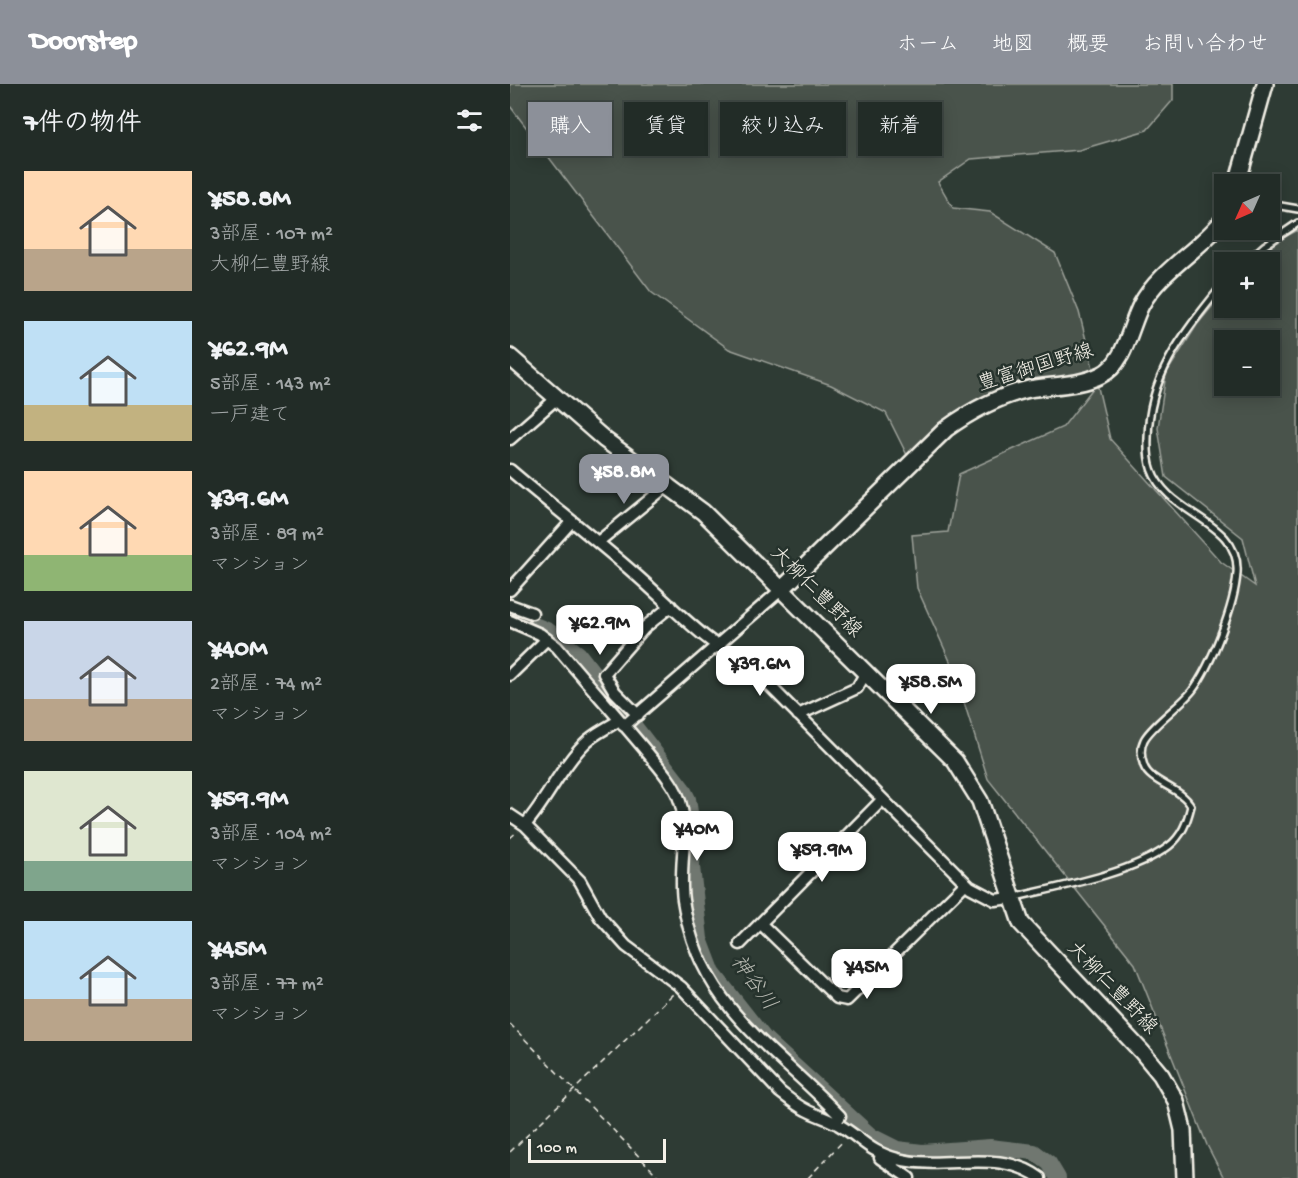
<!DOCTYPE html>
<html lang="ja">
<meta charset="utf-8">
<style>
:root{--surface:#222c27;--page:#2e3833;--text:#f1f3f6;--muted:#a2a7a7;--line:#3f4844;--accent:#8c9099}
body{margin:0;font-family:"Gochi Hand","Klee One",sans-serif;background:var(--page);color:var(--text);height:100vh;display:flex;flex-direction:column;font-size:22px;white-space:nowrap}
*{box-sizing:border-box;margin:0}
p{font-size:20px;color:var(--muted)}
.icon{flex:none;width:33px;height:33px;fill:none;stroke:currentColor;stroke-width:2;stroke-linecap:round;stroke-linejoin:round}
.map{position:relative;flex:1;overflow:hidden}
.side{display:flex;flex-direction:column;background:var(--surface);width:510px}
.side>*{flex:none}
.banner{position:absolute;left:18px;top:18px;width:570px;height:54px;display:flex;gap:12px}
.needle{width:39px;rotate:225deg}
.buttons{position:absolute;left:704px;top:90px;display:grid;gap:12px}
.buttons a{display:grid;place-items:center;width:66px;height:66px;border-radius:0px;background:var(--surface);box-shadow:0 3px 15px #0003,0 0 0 2px var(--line);font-size:30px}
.scale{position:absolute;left:18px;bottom:15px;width:138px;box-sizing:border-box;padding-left:6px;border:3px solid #f4f1e8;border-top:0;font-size:16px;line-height:21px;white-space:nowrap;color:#f4f1e8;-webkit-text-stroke:4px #26332d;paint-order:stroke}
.price{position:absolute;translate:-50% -51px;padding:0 14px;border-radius:12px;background:#fff;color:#222;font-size:20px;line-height:39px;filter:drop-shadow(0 2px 3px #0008)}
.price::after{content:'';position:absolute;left:50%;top:36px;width:18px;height:14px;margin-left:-9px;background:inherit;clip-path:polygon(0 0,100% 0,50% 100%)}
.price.current{background:var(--accent);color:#fff}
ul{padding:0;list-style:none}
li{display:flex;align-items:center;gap:18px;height:150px;padding:0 24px}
li span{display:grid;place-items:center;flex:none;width:168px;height:120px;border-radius:0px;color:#555}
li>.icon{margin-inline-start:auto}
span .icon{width:72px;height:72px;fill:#fffc;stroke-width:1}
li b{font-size:26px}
h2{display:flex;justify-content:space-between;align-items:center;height:72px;padding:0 24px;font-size:26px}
.tag{padding:0 21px;border-radius:0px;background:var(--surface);box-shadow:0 3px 15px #0003,0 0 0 2px var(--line);font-size:21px;line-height:54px}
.tag.current{background:var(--accent);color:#fff}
header{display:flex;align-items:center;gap:36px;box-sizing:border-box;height:84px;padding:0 30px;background:var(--accent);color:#fff}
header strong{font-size:28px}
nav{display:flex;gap:33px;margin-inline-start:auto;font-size:21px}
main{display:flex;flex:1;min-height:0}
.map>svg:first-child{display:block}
.green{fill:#48524c;stroke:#9ea29a;stroke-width:1.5;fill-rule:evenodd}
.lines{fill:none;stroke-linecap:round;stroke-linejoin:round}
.river{stroke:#6f7770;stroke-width:16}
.lane-casing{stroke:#f4f1e8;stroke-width:10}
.street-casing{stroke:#f4f1e8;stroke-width:15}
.secondary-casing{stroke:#f4f1e8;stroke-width:20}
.path{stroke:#f4f1e8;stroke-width:1.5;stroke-dasharray:6 4.5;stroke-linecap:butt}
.lane{stroke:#26332d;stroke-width:5}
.street{stroke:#26332d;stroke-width:10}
.secondary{stroke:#26332d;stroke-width:15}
.labels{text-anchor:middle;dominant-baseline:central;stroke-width:5;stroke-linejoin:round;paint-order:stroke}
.street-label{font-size:20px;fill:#f4f1e8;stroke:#26332d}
.water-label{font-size:21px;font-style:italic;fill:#b8bab2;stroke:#26332d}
</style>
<header>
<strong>Doorstep</strong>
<nav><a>ホーム</a><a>地図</a><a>概要</a><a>お問い合わせ</a></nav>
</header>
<main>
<section class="side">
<h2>7件の物件<svg class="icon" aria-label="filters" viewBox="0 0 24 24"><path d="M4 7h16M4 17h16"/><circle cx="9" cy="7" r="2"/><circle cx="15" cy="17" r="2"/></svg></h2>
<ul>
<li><span style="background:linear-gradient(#ffd9b3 65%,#b9a48a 0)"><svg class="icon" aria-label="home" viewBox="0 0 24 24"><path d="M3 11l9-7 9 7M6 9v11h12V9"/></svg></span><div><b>¥58.8M</b><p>3部屋 · 107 m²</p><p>大柳仁豊野線</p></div></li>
<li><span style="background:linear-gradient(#bfe0f5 70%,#c2b280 0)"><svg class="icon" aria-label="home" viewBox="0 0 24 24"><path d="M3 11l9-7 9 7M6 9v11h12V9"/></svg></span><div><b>¥62.9M</b><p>5部屋 · 143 m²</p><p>一戸建て</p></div></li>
<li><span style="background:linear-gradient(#ffd9b3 70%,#8fb573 0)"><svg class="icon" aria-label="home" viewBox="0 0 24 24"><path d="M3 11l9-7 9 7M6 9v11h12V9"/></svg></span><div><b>¥39.6M</b><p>3部屋 · 89 m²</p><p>マンション</p></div></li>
<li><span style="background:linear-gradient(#c9d6e8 65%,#b9a48a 0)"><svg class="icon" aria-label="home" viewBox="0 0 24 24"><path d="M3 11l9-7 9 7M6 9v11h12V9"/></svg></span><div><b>¥40M</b><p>2部屋 · 74 m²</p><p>マンション</p></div></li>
<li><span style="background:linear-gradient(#dfe7d0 75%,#7fa58c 0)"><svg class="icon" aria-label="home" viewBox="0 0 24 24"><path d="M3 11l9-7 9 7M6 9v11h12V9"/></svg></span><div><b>¥59.9M</b><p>3部屋 · 104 m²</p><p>マンション</p></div></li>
<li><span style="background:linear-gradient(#bfe0f5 65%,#b9a48a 0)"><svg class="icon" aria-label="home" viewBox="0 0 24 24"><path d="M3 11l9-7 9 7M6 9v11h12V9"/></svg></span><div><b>¥45M</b><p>3部屋 · 77 m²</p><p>マンション</p></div></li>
</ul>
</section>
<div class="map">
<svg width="788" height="1094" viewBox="0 0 788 1094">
<rect width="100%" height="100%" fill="#2e3b34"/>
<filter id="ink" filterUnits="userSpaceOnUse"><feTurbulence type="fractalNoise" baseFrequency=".0167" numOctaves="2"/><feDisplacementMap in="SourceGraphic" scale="12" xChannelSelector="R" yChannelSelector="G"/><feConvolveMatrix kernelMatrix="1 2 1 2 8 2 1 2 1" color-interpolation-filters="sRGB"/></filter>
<g filter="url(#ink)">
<!-- green -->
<path class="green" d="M0,0h663v16l-26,30 -68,20 -108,9 -33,23 15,26 37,4 65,41 24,59 16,64 -58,6 -62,18 -66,59 -23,-46 -55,-28 -102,-36 -78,-57 -141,-186z
M788,146v948h-74l-17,-33 -72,-181 -147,-185 -34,-109 -37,-82 -5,-53 36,-3 11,-58 104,-47 34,-44 13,56 111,123 34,24 -12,-48 -77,-61 -8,-49 8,-54 31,-49 27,-33v16h45v-46h-21l10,-11zM714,256h45v46h-45z"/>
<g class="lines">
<!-- river -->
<path class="river" d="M0,531l39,16 29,22 105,136 5,10 5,33 -1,35 8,72 13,34 52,66 106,97 26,13 25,3 68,-5 44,5 15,11 9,15"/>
<!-- lane casing -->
<g class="lane-casing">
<path id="lane" d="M759,120l29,5
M736,178l18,-16 34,-23
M505,813c44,-10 119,-24 154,-51 13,-10 18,-24 22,-40 -10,-19 -41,-23 -47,-40 -3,-8 -4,-18 0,-26 7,-14 36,-34 48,-49 19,-25 43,-86 45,-118 3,-42 -43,-54 -68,-78 -18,-17 -22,-33 -21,-57 1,-65 37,-106 76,-155"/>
</g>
<!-- street casing -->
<g class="street-casing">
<path id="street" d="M0,355l46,-40
M0,386c41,35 84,68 125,104 37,32 71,70 115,92l220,221 25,13 16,-2
M88,458l71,-58
M0,506l62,-69
M0,521l22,8
M0,537l30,13 17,13c29,35 60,69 89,104 11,14 25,28 32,45 13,31 0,71 5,104 16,107 89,145 157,216l-5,7
M0,591l37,-36
M128,631l-23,-23 -11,-18 40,-46 27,-22
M288,631l59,-27 8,-14
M114,642l158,-137
M0,731l15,10 55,56 20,36 26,29 55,41 99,105c8,6 16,13 26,18 11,6 23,9 33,15 24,14 30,27 59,34 46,12 101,-12 142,19
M15,741c22,-25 35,-57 59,-81 9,-10 24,-16 35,-24
M251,840l76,74 10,2 119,-117
M230,860l142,-144
M370,1074l29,20"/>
</g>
<!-- secondary casing -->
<g class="secondary-casing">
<path id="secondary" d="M727,100l28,-100
M0,273l95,83 98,72 252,249 25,40 41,122 121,129 19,23 15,26 7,29 2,48
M272,505l164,-160c25,-18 53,-33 83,-40 23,-4 50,-3 72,-14 24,-11 29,-49 40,-70 19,-35 59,-55 83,-86"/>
</g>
<!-- path -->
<path class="path" d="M0,754l8,-7
M0,940l150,154
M0,1068l164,-159
M298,1094l36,-38"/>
<!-- lane -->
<use href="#lane" class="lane"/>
<!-- street -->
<use href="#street" class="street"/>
<!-- secondary -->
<use href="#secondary" class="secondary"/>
</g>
</g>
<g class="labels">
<!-- street labels -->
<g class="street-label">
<text transform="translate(526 285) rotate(-17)">豊富御国野線</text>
<text transform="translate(305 509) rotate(45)">大柳仁豊野線</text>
<text transform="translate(601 905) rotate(46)">大柳仁豊野線</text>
</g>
<!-- water labels -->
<g class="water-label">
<text transform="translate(242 900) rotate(54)">神谷川</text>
</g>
</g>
</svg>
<div class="buttons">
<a><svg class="needle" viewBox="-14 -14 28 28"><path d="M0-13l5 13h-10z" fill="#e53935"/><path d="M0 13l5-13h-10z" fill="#a2a7a7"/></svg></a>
<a>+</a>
<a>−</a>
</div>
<div class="scale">100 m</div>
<b class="price current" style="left:114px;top:421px">¥58.8M</b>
<b class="price" style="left:90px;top:572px">¥62.9M</b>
<b class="price" style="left:250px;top:613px">¥39.6M</b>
<b class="price" style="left:421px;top:631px">¥58.5M</b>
<b class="price" style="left:187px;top:778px">¥40M</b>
<b class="price" style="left:312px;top:799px">¥59.9M</b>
<b class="price" style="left:357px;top:916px">¥45M</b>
<div class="banner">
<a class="tag current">購入</a>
<a class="tag">賃貸</a>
<a class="tag">絞り込み</a>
<a class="tag">新着</a>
</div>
</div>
</main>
